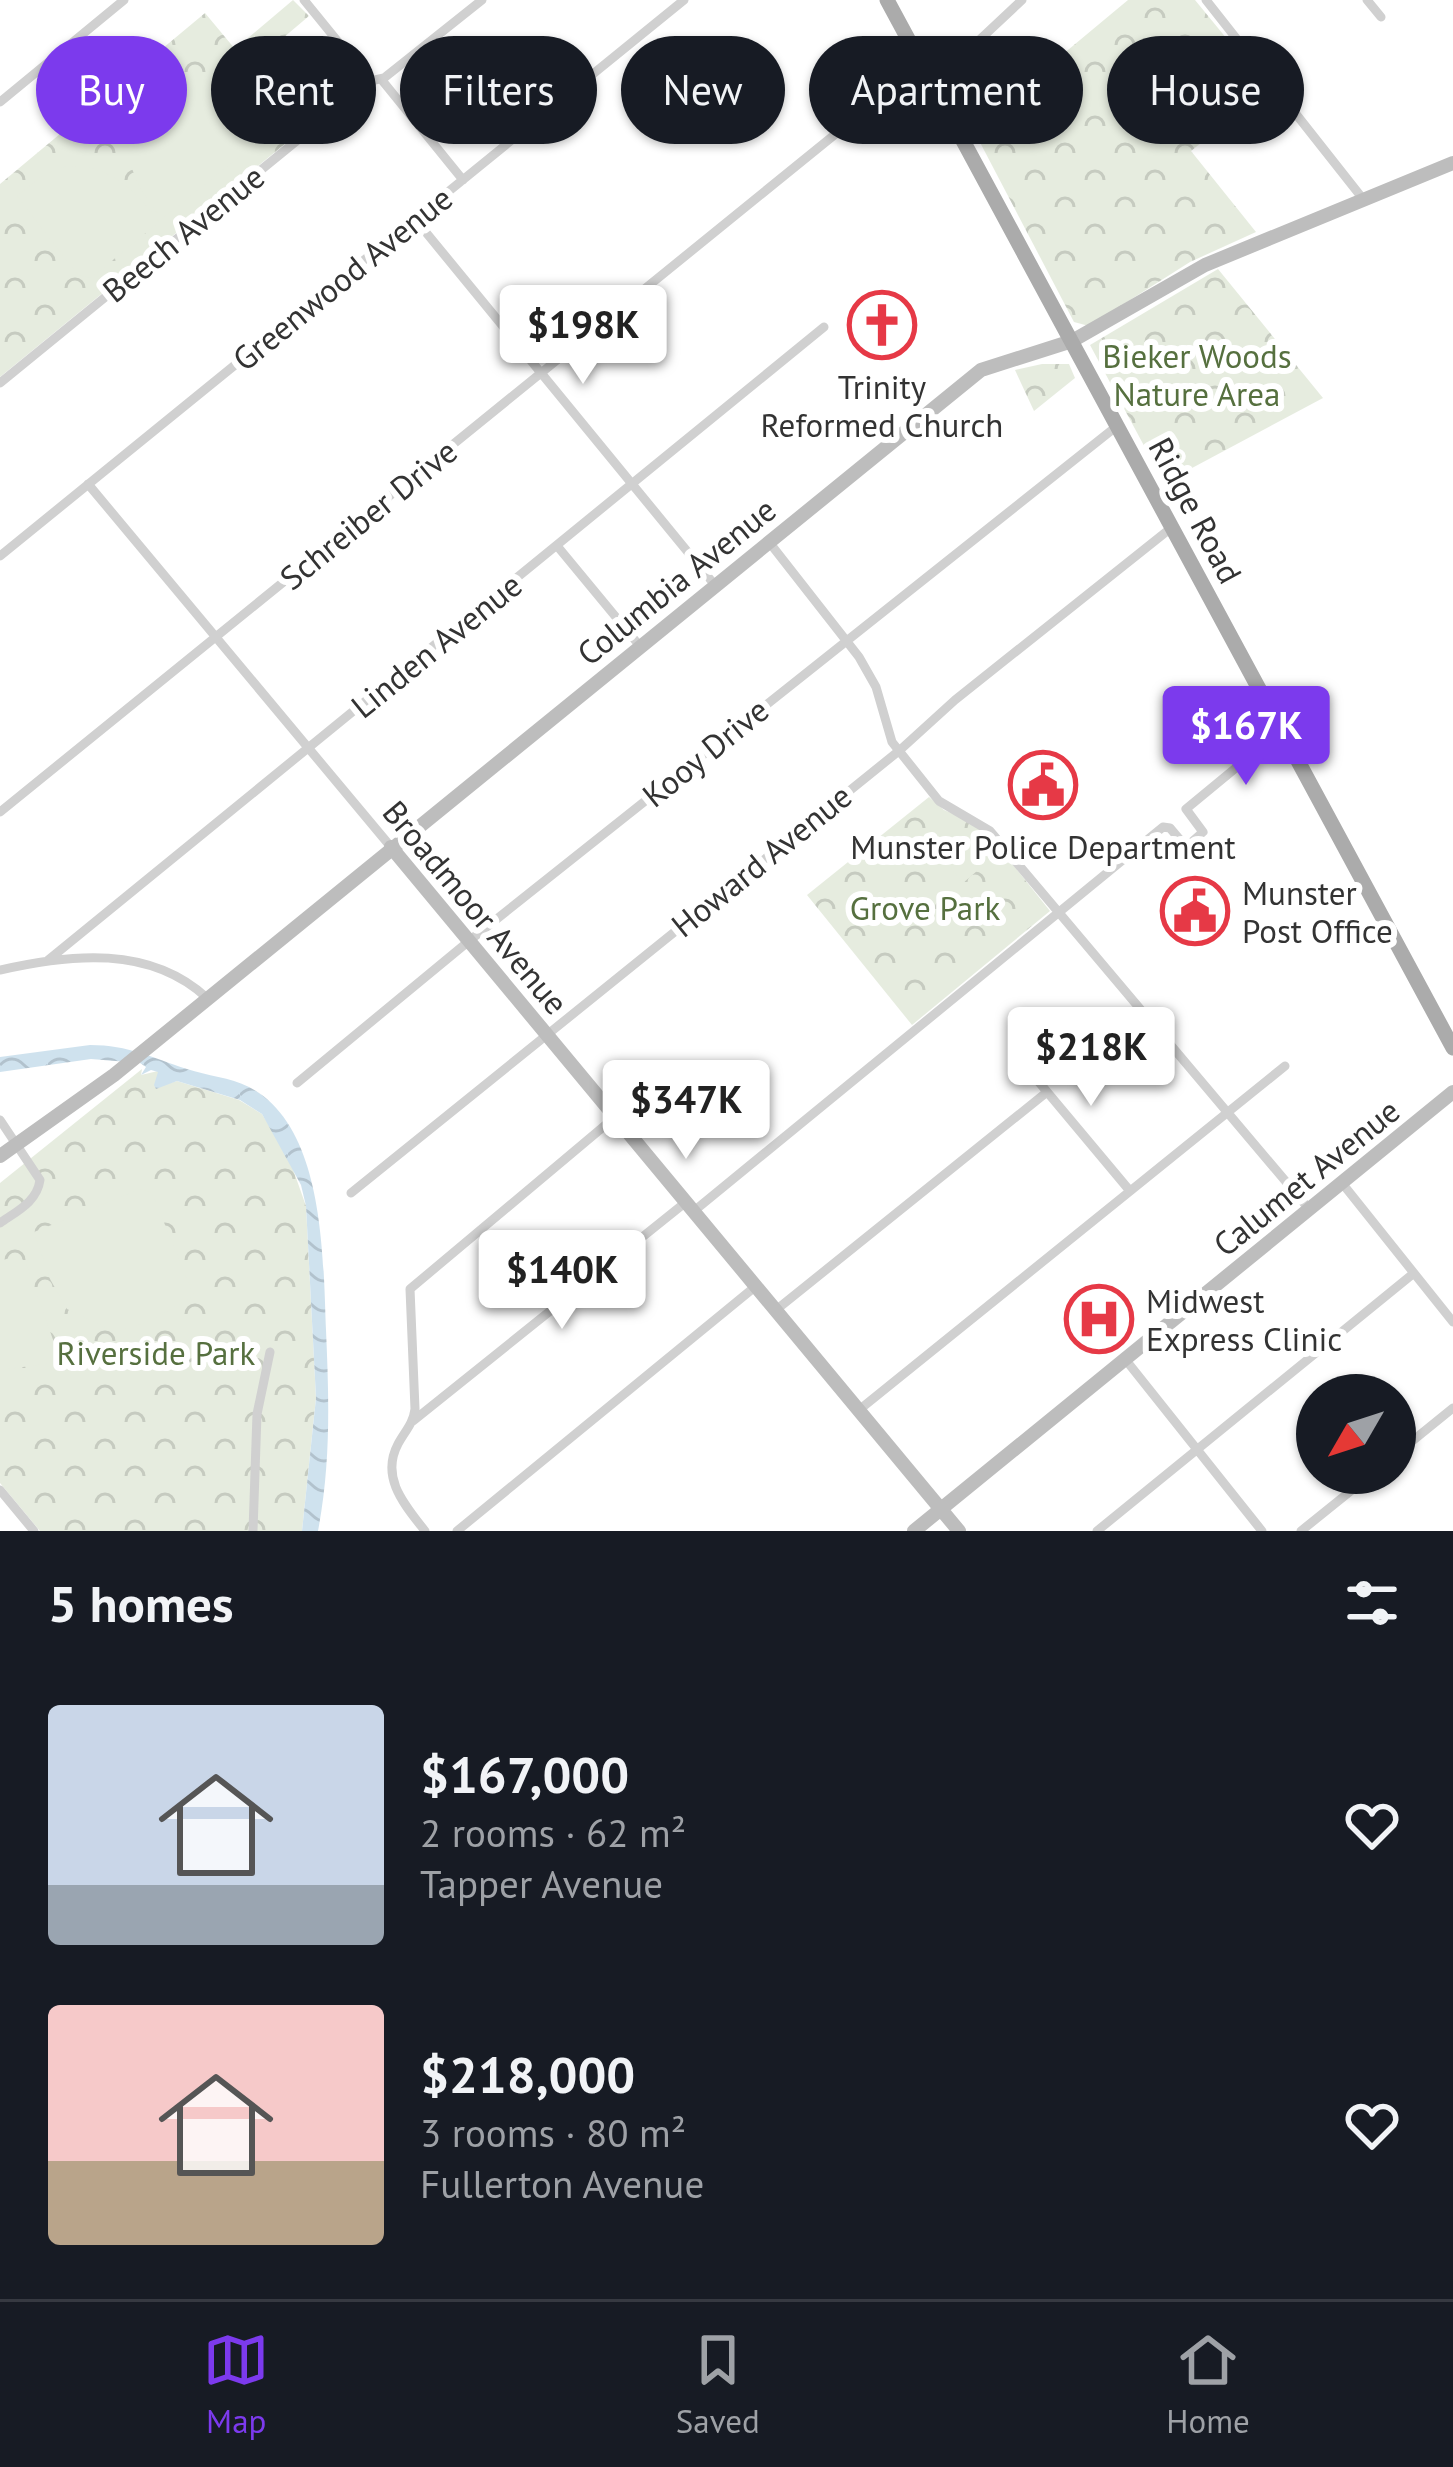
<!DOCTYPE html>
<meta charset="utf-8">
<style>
:root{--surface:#171b24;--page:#242831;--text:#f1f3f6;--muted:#9ea1a6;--line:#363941;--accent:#7c3aed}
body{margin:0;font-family:"PT Sans",sans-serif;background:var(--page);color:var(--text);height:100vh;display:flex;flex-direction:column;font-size:45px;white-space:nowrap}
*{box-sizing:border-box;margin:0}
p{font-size:39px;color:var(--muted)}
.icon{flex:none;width:66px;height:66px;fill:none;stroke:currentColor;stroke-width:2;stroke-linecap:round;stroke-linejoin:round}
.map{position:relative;height:1531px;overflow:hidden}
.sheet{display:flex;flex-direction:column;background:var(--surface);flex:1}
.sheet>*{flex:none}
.top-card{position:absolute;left:36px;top:36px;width:1383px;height:108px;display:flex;gap:24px}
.needle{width:78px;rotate:231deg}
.fabs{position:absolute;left:1296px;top:1374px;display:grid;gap:24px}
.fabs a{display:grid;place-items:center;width:120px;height:120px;border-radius:50%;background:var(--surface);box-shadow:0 3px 9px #0004;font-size:60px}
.price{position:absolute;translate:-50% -102px;padding:0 27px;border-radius:12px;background:#fff;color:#222;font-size:39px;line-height:78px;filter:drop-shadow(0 3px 6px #0008)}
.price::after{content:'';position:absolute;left:50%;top:72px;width:36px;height:27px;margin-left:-18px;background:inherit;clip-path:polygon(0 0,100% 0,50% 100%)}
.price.selected{background:var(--accent);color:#fff}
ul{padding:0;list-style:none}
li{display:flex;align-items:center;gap:36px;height:300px;padding:0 48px}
li span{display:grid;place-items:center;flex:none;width:336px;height:240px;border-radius:12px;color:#555}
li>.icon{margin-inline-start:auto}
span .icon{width:144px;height:144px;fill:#fffc;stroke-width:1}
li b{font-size:51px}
h2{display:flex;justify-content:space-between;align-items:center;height:144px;padding:0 48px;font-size:51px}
.tag{padding:0 42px;border-radius:54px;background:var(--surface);box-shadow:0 3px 9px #0004;font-size:42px;line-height:108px}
.tag.selected{background:var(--accent);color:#fff}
.dock{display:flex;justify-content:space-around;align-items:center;height:168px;border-top:3px solid var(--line);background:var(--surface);font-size:33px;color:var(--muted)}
.dock a{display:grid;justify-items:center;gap:6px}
.dock .selected{color:var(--accent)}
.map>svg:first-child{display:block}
.forest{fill:url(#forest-crowns)}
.garden{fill:#e6ecdf}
.water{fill:url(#water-waves)}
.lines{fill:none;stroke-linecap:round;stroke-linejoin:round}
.street{stroke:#d0d0d0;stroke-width:9}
.secondary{stroke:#bdbdbd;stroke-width:14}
.primary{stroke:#ababab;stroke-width:15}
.labels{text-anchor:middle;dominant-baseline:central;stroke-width:12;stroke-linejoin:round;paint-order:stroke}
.street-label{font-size:33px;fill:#333;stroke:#fff}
.park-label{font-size:33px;fill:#56703f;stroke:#fff}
.poi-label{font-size:33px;fill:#333;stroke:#fff}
</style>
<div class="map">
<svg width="1453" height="1531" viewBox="0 0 1453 1531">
<defs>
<pattern id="forest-crowns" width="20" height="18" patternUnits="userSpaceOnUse" patternTransform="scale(3)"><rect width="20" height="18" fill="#e6ecdf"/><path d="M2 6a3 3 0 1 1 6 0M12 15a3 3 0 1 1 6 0" fill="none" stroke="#c6cbc0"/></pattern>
<pattern id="water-waves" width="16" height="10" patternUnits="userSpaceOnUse" patternTransform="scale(3)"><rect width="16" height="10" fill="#cfe2ee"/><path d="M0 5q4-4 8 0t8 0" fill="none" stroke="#b2c2cd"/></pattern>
</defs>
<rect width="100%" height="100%" fill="#fff"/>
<!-- forest -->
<path class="forest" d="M293,0l16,16 -59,50 52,64 -302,247v-193l205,-171 30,36z
M1128,0h67l73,89 -77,62 65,81 -66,30 -101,64 -15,-4 -101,-193z
M1218,269l105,129 -159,85 -74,-138z
M1042,364h27l6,14 -41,33 -19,-41z
M929,797l15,13 38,16 68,85 -138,114 -105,-130z
M142,1069l-1,6 17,-4 5,14 14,-4 62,19 23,14 27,44 17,48 10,192 -14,133h-262l-40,-48v-300z"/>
<!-- garden -->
<path class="garden" d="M173,63l69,84 -2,9 -78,63c-46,-56 -51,-109 11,-156z
M66,166c43,-2 68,22 93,56l-68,56 -13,-3 -61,-79 25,-20z
M957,846l20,25 -14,12 -21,-25z
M141,1189l11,4 42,103 -44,25 -35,11 -48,-23 -17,-30 -16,-47z
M16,1256l9,5 36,101 -61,8v-109z"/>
<!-- water -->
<path class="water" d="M90,1045c39,0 62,13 97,24 20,7 43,8 62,18 76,39 74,171 77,243 3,69 5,133 -8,201h-16l14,-133 -10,-192 -5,-21 -39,-71 -22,-14 -63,-19 -21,8 -2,-4 4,-13 -7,-2 -10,5 5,-8 -6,-4 -49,-4 -91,13v-15z"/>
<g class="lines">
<!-- street -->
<path class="street" d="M304,0l66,81
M1206,0l157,199
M1367,0l14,17
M381,79l82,101
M0,102l124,-102
M415,219l299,365
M0,383l370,-302 14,-3 98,-78
M88,484l303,363
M769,542l90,115 17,30 16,55 47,59 51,30 319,378
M558,547l81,98
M0,556l684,-556
M0,812l907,-736 67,-31 48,-45
M47,961l777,-634
M0,970c70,-16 150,-25 207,28
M1017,1056l113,135
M297,1083l172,-142 648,-515
M0,1120l40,60c-3,22 -23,31 -40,43
M1342,1183l111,139
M351,1193l549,-443 55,-50 216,-172
M694,1211l469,-384 7,1 16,19 17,-15 -17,-23 80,-66 18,-10
M776,1310l271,-218
M1125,1359l137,172
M859,1410l426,-344
M413,1421l273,-219
M1395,1455l58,-47
M0,1490l34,41
M253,1531l4,-117 13,-62
M425,1531c-20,-26 -45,-53 -27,-87 7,-13 15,-20 17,-35l-5,-120 205,-172
M457,1531l299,-245
M1097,1531l317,-258
M1301,1531l72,-58"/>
<!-- secondary -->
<path class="secondary" d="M391,847l568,684
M0,1156l114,-81 867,-705 91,-29 133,-76 248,-102
M914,1531l539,-439"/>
<!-- primary -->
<path class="primary" d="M887,0l566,1048"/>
</g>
<!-- icons -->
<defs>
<g id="church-ring" transform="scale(3.45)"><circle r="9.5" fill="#fff" stroke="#e63946" stroke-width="1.5"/><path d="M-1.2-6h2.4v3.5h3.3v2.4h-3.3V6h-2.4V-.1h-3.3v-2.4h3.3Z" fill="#e63946"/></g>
<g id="civic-ring" transform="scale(3.45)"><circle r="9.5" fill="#fff" stroke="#e63946" stroke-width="1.5"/><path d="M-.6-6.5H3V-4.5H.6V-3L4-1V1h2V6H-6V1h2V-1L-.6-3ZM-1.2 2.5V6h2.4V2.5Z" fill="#e63946"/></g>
<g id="hospital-ring" transform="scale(3.45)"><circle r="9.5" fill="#fff" stroke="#e63946" stroke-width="1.5"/><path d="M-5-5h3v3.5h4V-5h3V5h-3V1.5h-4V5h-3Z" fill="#e63946"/></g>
</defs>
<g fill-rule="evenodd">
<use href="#church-ring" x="882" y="325"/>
<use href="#civic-ring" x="1043" y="785"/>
<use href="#civic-ring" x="1195" y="911"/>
<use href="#hospital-ring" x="1099" y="1319"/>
</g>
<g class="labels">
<!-- street labels -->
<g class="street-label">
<text transform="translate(183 233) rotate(-39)">Beech Avenue</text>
<text transform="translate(342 278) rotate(-39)">Greenwood Avenue</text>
<text transform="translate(1196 510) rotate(62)">Ridge Road</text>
<text transform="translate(368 514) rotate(-39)">Schreiber Drive</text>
<text transform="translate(676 581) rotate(-39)">Columbia Avenue</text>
<text transform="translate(436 645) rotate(-39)">Linden Avenue</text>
<text transform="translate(705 752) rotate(-39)">Kooy Drive</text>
<text transform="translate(761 860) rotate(-39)">Howard Avenue</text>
<text transform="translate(476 907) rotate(50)">Broadmoor Avenue</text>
<text transform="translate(1306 1177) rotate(-39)">Calumet Avenue</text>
</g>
<!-- park labels -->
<g class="park-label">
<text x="1197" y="355">Bieker Woods<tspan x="1197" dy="38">Nature Area</tspan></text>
<text x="925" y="907">Grove Park</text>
<text x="156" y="1352">Riverside Park</text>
</g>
<!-- poi labels -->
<g class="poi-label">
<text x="882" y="386">Trinity<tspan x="882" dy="38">Reformed Church</tspan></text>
<text x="1043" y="846">Munster Police Department</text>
<text x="1242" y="892" text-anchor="start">Munster<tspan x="1242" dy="38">Post Office</tspan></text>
<text x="1146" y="1300" text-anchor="start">Midwest<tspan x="1146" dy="38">Express Clinic</tspan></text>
</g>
</g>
</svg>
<div class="fabs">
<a><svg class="needle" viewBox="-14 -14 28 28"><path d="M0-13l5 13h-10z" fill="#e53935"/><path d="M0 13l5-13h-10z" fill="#9ea1a6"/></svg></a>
</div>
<b class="price" style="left:583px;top:387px">$198K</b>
<b class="price selected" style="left:1246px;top:788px">$167K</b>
<b class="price" style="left:1091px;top:1109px">$218K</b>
<b class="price" style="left:686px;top:1162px">$347K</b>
<b class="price" style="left:562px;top:1332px">$140K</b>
<div class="top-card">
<a class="tag selected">Buy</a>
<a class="tag">Rent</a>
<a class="tag">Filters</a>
<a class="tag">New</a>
<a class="tag">Apartment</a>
<a class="tag">House</a>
</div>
</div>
<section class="sheet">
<h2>5 homes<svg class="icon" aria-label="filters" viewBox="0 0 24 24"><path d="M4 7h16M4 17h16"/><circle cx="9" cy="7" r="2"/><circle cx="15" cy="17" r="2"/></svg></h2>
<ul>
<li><span style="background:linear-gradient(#c9d6e8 75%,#9aa5b1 0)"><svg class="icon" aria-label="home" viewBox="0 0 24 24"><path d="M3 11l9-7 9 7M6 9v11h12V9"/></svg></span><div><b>$167,000</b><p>2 rooms · 62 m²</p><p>Tapper Avenue</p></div><svg class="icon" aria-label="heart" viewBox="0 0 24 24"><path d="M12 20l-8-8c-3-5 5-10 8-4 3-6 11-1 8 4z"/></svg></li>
<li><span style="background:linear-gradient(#f6c9c9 65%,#b9a48a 0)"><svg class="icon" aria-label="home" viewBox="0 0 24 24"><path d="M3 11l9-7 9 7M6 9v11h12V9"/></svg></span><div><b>$218,000</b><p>3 rooms · 80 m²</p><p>Fullerton Avenue</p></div><svg class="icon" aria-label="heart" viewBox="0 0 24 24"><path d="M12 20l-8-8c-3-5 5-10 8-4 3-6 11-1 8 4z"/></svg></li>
</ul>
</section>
<nav class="dock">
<a class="selected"><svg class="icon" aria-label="map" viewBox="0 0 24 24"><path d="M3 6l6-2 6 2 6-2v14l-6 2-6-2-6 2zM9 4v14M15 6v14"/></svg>Map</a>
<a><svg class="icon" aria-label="saved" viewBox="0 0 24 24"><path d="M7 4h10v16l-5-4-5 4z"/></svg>Saved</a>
<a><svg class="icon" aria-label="home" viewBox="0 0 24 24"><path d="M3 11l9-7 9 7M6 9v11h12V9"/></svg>Home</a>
</nav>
